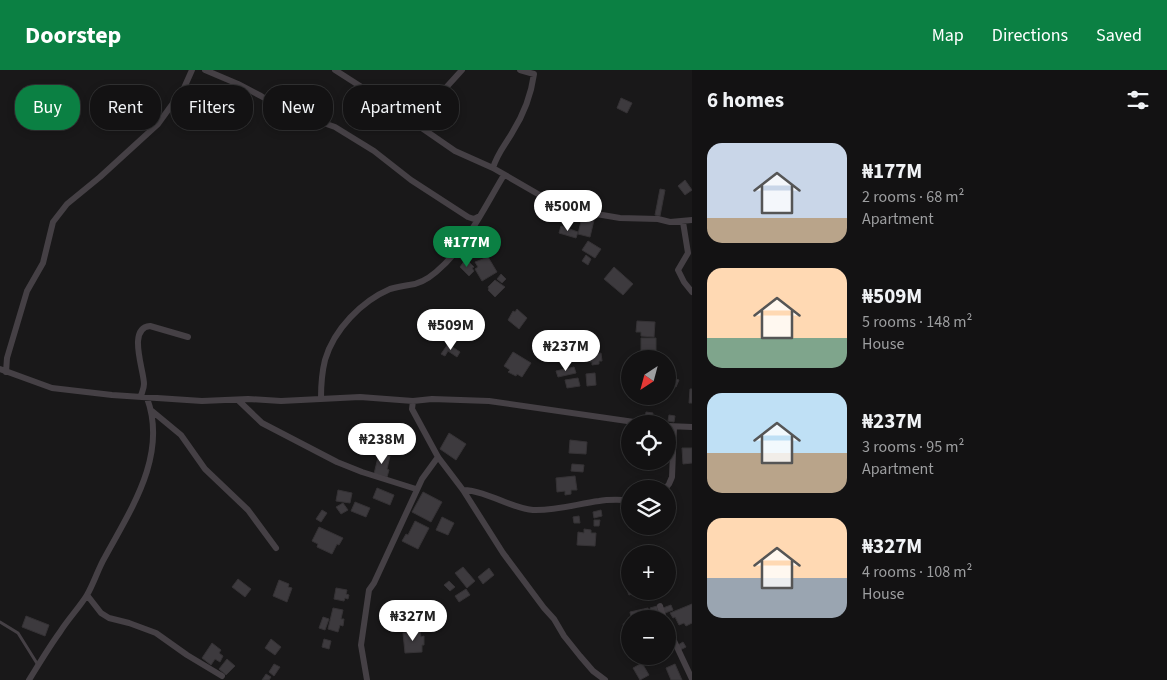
<!DOCTYPE html>
<meta charset="utf-8">
<style>
:root{--surface:#131213;--page:#202021;--text:#f1f3f6;--muted:#9d9ea0;--line:#323233;--accent:#0b8043}
body{margin:0;font-family:"Source Sans 3",sans-serif;background:var(--page);color:var(--text);height:100vh;display:flex;flex-direction:column;font-size:19px;white-space:nowrap}
*{box-sizing:border-box;margin:0}
p{font-size:16px;color:var(--muted)}
.icon{flex:none;width:28px;height:28px;fill:none;stroke:currentColor;stroke-width:2;stroke-linecap:round;stroke-linejoin:round}
.map{position:relative;flex:1;overflow:hidden}
.details{display:flex;flex-direction:column;background:var(--surface);width:475px}
.details>*{flex:none}
.banner{position:absolute;left:15px;top:15px;width:475px;height:45px;display:flex;gap:10px}
.needle{width:32px;rotate:216deg}
.fabs{position:absolute;left:621px;top:280px;display:grid;gap:10px}
.fabs a{display:grid;place-items:center;width:55px;height:55px;border-radius:50%;background:var(--surface);box-shadow:0 2px 8px #0003,0 0 0 1px var(--line);font-size:25px}
.price{position:absolute;translate:-50% -42px;padding:0 11px;border-radius:18px;background:#fff;color:#222;font-size:16px;line-height:32px;filter:drop-shadow(0 1px 2px #0008)}
.price::after{content:'';position:absolute;left:50%;top:30px;width:15px;height:11px;margin-left:-8px;background:inherit;clip-path:polygon(0 0,100% 0,50% 100%)}
.price.on{background:var(--accent);color:#fff}
ul{padding:0;list-style:none}
li{display:flex;align-items:center;gap:15px;height:125px;padding:0 15px}
li span{display:grid;place-items:center;flex:none;width:140px;height:100px;border-radius:15px;color:#555}
li>.icon{margin-inline-start:auto}
span .icon{width:60px;height:60px;fill:#fffc;stroke-width:1}
li b{font-size:21px}
h2{display:flex;justify-content:space-between;align-items:center;height:60px;padding:0 15px;font-size:21px}
.tag{padding:0 18px;border-radius:20px;background:var(--surface);box-shadow:0 2px 8px #0003,0 0 0 1px var(--line);font-size:18px;line-height:45px}
.tag.on{background:var(--accent);color:#fff}
header{display:flex;align-items:center;gap:30px;box-sizing:border-box;height:70px;padding:0 25px;background:var(--accent);color:#fff}
header strong{font-size:24px}
nav{display:flex;gap:28px;margin-inline-start:auto;font-size:18px}
main{display:flex;flex:1;min-height:0}
.map>svg:first-child{display:block}
.building{fill:#3d3a3e;stroke:#353235}
.lines{fill:none;stroke-linecap:round;stroke-linejoin:round}
.lane{stroke:#454045;stroke-width:3}
.street{stroke:#454045;stroke-width:6}
</style>
<header>
<strong>Doorstep</strong>
<nav><a>Map</a><a>Directions</a><a>Saved</a></nav>
</header>
<main>
<div class="map">
<svg width="692" height="610" viewBox="0 0 692 610">
<rect width="100%" height="100%" fill="#191819"/>
<!-- building -->
<path class="building" d="M621,28l11,5 -5,10 -10,-5z
M685,110l7,10 -7,5 -7,-9z
M660,119l5,1 -5,26 -5,-1z
M561,141l4,2 -3,6 -4,-1z
M582,147l12,3 -4,17 -12,-3z
M561,156l17,6 -2,6 -17,-5z
M588,171l13,8 -6,9 -13,-8z
M586,185l5,4 -3,6 -6,-4z
M488,187l9,15 -15,9 -7,-12 3,-2 -3,-5z
M465,190l3,3 1,-1 5,5 -2,1 2,3 -5,5 -9,-9z
M614,197l19,17 -10,11 -19,-16z
M501,204l5,5 -4,4 -5,-4z
M495,210l10,7 -10,10 -7,-7 1,-1 -1,-2z
M517,239l10,9 -8,11 -11,-9 5,-9 2,1z
M637,251l18,1 -1,15 -13,-1v-4h-5z
M641,268h15v20h-15z
M448,274l12,8 -3,5 -9,-6 -3,5 -4,-2z
M513,282l18,11 -9,14 -5,-3 -1,2 -8,-4 2,-2 -6,-4z
M601,283l1,8h-3v3l-7,1v-3h-3l-1,-7z
M574,297l2,6 -18,4 -2,-6z
M670,299l4,1 -2,6 -4,-1z
M595,303l1,12 -9,1 -1,-12z
M669,307l10,3 -3,7 -8,-2z
M578,308l2,8 -13,2 -2,-8z
M690,319h2v14h-3z
M644,326h6v9l-6,-1z
M651,326h16v3z
M646,342l7,1 -1,7 -7,-1z
M669,345l6,1 -1,6 -6,-1z
M383,362l11,3 -1,7 -12,-2z
M449,363l17,11 -10,16 -16,-11z
M570,370l17,2 -1,12 -17,-1z
M682,378h10v15l-9,1z
M379,383l11,3 -3,13 2,1 -2,7 -13,-3z
M668,385v8l-16,2 -1,-4h17z
M572,394l12,1 -1,7 -12,-1z
M575,406l2,14h-6v4l-6,1v-4l-8,1 -1,-14z
M377,418l17,7 -4,10 -17,-7z
M338,420l14,3 -2,10 -14,-2z
M423,422l19,10 -11,20 -19,-10z
M355,432l15,6 -4,9 -15,-6z
M343,433l5,7 -7,4 -5,-7z
M322,440l5,3 -6,9 -5,-3z
M601,440l1,6 -8,2 -1,-6z
M579,446l1,7h-6l-1,-6z
M442,447l12,6 -6,12 -12,-5z
M594,450h6l-1,6h-5z
M415,451l14,7 -11,21 -16,-8 4,-7 2,1z
M319,457l24,11 -4,7 -2,-1 -5,10 -15,-7 1,-3 -6,-3z
M584,459l7,1v3h5l-1,13 -18,-1 1,-13 6,1z
M638,481h11v3h-11z
M463,497l12,14 -8,7 -12,-15z
M489,498l5,7 -11,9 -5,-7z
M630,505v16h10l-11,4 -7,-17z
M238,509l13,10 -6,8 -13,-10z
M279,510l10,4 -1,3 4,1 -5,14 -14,-6z
M449,511l6,6 -5,4 -6,-6z
M336,518l11,2 -1,4 3,1 -1,4 -3,-1 -1,3 -10,-2z
M466,519l4,6 -11,7 -4,-6z
M692,534v19l-6,3 -2,-3 -5,2 -4,-8 -2,1 -3,-5z
M671,535l2,5 -8,3 -2,-5z
M657,536l3,13h-7l-3,-11z
M333,538l10,2 -2,9h3l-1,7 -3,-1 -2,7 -10,-3z
M648,538l1,5 -18,4 -1,-5z
M26,546l23,9 -4,11 -23,-9z
M323,547l6,2 -4,11 -6,-2z
M630,552v21l-7,-19z
M420,561l1,6 3,-1v9h-2v7l-17,1 -2,-20z
M271,569l10,8 -6,8 -10,-7z
M324,569l7,2 -2,8 -7,-2z
M668,571l4,12 -4,1z
M683,572l3,5 -6,3 -2,-5z
M212,573l9,7 -2,3 4,3 -3,6 -5,-3 -4,6 -9,-7z
M227,589l8,7 -9,9 -7,-6z
M642,593l7,12 -9,5 -7,-12z
M274,594l6,3 -6,9 -5,-4z
M675,594l7,16h-11l-5,-12z
M266,604l5,3 -2,3h-7z"/>
<g class="lines">
<!-- lane -->
<path class="lane" d="M0,552l18,11 20,32"/>
<!-- street -->
<path class="street" d="M205,0l33,14 23,12 20,12 54,19 39,24 37,29 57,37 6,2 4,-2
M335,0l39,25 81,56 38,17 64,37 10,4 53,9 38,1 12,3 22,-2
M412,52l20,-19 30,-33
M493,98c4,-14 12,-23 19,-35 12,-19 19,-37 22,-59l-14,-4
M683,152l5,31 -10,17 6,12 8,10
M0,299l52,19 60,7 90,6 46,-2 33,2 79,-4 53,4 19,-2 57,2 159,23
M6,302l1,-14 20,-67 16,-28 10,-41 14,-18 33,-27 58,-53 26,-36 8,-18
M141,326c1,-4 3,-8 3,-12 0,-14 -17,-56 6,-58l38,11
M321,328c0,-13 1,-26 4,-38 9,-31 37,-59 65,-71 7,-2 13,-3 19,-4 10,-1 20,-7 27,-13 30,-25 48,-64 68,-97
M238,330l24,23 75,39 25,10 54,17
M413,331l-1,8 26,48 25,33 40,63 41,55 10,11 10,17 16,20 13,15 12,9
M152,341l29,24 24,34 43,41 28,38
M668,356l24,1
M665,419l4,-5 3,-7 2,-50
M463,420c25,1 47,18 70,20 22,1 44,-6 66,-9 10,-2 21,-1 31,-1
M87,525l14,18 8,5 20,5 27,10 31,22 35,21
M660,536l4,13
M668,558l24,51
M29,610c10,-16 20,-33 31,-48 8,-13 19,-24 27,-37 7,-12 11,-26 18,-38 26,-48 63,-102 42,-159
M367,610l-6,-35 8,-55 5,-7 48,-104 16,-22"/>
</g>
</svg>
<div class="fabs">
<a><svg class="needle" viewBox="-14 -14 28 28"><path d="M0-13l5 13h-10z" fill="#e53935"/><path d="M0 13l5-13h-10z" fill="#9d9ea0"/></svg></a>
<a><svg class="icon" aria-label="locate" viewBox="0 0 24 24"><circle cx="12" cy="12" r="6"/><path d="M12 2v4M12 18v4M2 12h4M18 12h4"/></svg></a>
<a><svg class="icon" aria-label="layers" viewBox="0 0 24 24"><path d="M12 4l9 5-9 5-9-5zM3 14l9 5 9-5"/></svg></a>
<a>+</a>
<a>−</a>
</div>
<b class="price" style="left:568px;top:162px">₦500M</b>
<b class="price on" style="left:467px;top:198px">₦177M</b>
<b class="price" style="left:451px;top:281px">₦509M</b>
<b class="price" style="left:566px;top:302px">₦237M</b>
<b class="price" style="left:382px;top:395px">₦238M</b>
<b class="price" style="left:413px;top:572px">₦327M</b>
<div class="banner">
<a class="tag on">Buy</a>
<a class="tag">Rent</a>
<a class="tag">Filters</a>
<a class="tag">New</a>
<a class="tag">Apartment</a>
</div>
</div>
<section class="details">
<h2>6 homes<svg class="icon" aria-label="filters" viewBox="0 0 24 24"><path d="M4 7h16M4 17h16"/><circle cx="9" cy="7" r="2"/><circle cx="15" cy="17" r="2"/></svg></h2>
<ul>
<li><span style="background:linear-gradient(#c9d6e8 75%,#b9a48a 0)"><svg class="icon" aria-label="home" viewBox="0 0 24 24"><path d="M3 11l9-7 9 7M6 9v11h12V9"/></svg></span><div><b>₦177M</b><p>2 rooms · 68 m²</p><p>Apartment</p></div></li>
<li><span style="background:linear-gradient(#ffd9b3 70%,#7fa58c 0)"><svg class="icon" aria-label="home" viewBox="0 0 24 24"><path d="M3 11l9-7 9 7M6 9v11h12V9"/></svg></span><div><b>₦509M</b><p>5 rooms · 148 m²</p><p>House</p></div></li>
<li><span style="background:linear-gradient(#bfe0f5 60%,#b9a48a 0)"><svg class="icon" aria-label="home" viewBox="0 0 24 24"><path d="M3 11l9-7 9 7M6 9v11h12V9"/></svg></span><div><b>₦237M</b><p>3 rooms · 95 m²</p><p>Apartment</p></div></li>
<li><span style="background:linear-gradient(#ffd9b3 60%,#9aa5b1 0)"><svg class="icon" aria-label="home" viewBox="0 0 24 24"><path d="M3 11l9-7 9 7M6 9v11h12V9"/></svg></span><div><b>₦327M</b><p>4 rooms · 108 m²</p><p>House</p></div></li>
</ul>
</section>
</main>
